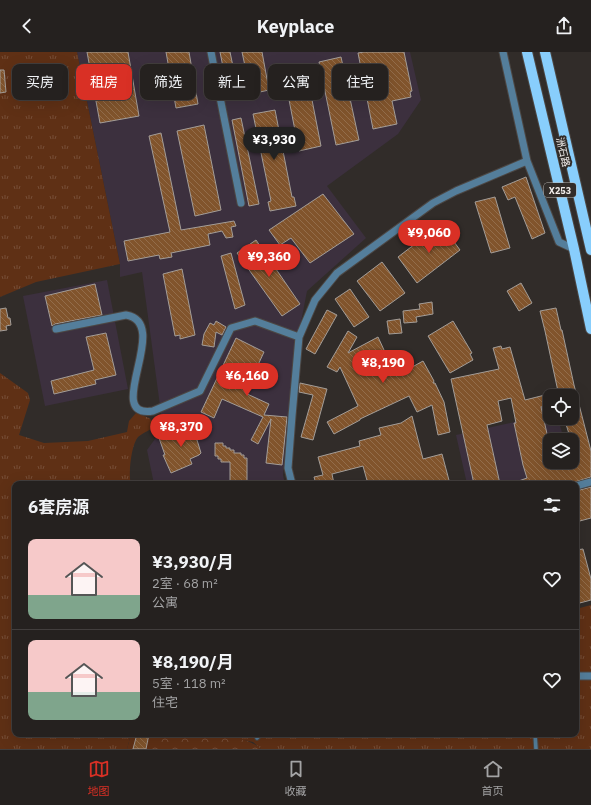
<!DOCTYPE html>
<html lang="zh">
<meta charset="utf-8">
<style>
:root{--surface:#25211f;--page:#312e2c;--text:#f1f3f6;--muted:#a3a3a4;--line:#423e3d;--accent:#d93025}
body{margin:0;font-family:"IBM Plex Sans","Noto Sans SC",sans-serif;background:var(--page);color:var(--text);height:100vh;display:flex;flex-direction:column;font-size:15px;white-space:nowrap}
*{box-sizing:border-box;margin:0}
p{font-size:13px;color:var(--muted)}
.icon{flex:none;width:22px;height:22px;fill:none;stroke:currentColor;stroke-width:2;stroke-linecap:round;stroke-linejoin:round}
.map{position:relative;flex:1;overflow:hidden}
.panel{position:absolute;left:12px;top:429px;width:567px;height:256px;display:flex;flex-direction:column;background:var(--surface);border-radius:8px;box-shadow:0 4px 16px #0002,0 0 0 1px var(--line)}
.panel>*{flex:none}
.top-card{position:absolute;left:12px;top:12px;width:567px;height:36px;display:flex;gap:8px}
.buttons{position:absolute;left:543px;top:337px;display:grid;gap:8px}
.buttons a{display:grid;place-items:center;width:36px;height:36px;border-radius:8px;background:var(--surface);box-shadow:0 4px 16px #0002,0 0 0 1px var(--line);font-size:20px}
.price{position:absolute;translate:-50% -34px;padding:0 9px;border-radius:14px;background:var(--accent);color:#fff;font-size:13px;line-height:26px;filter:drop-shadow(0 1px 2px #0008)}
.price::after{content:'';position:absolute;left:50%;top:24px;width:12px;height:9px;margin-left:-6px;background:inherit;clip-path:polygon(0 0,100% 0,50% 100%)}
.price.current{background:#222;color:#fff}
ul{padding:0;list-style:none}
li{display:flex;align-items:center;gap:12px;height:100px;padding:0 16px}
li+li{border-top:1px solid var(--line)}
li span{display:grid;place-items:center;flex:none;width:112px;height:80px;border-radius:8px;color:#555}
li>.icon{margin-inline-start:auto}
span .icon{width:48px;height:48px;fill:#fffc;stroke-width:1}
li b{font-size:17px}
h2{display:flex;justify-content:space-between;align-items:center;height:48px;padding:0 16px;font-size:17px}
.pill{padding:0 14px;border-radius:8px;background:var(--surface);box-shadow:0 4px 16px #0002,0 0 0 1px var(--line);font-size:14px;line-height:36px}
.pill.current{background:var(--accent);color:#fff}
header{display:flex;justify-content:space-between;align-items:center;height:52px;padding:0 16px;background:var(--surface);font-size:18px;font-weight:700}
.tab-bar{display:flex;justify-content:space-around;align-items:center;height:56px;border-top:1px solid var(--line);background:var(--surface);font-size:11px;color:var(--muted)}
.tab-bar a{display:grid;justify-items:center;gap:2px}
.tab-bar .current{color:var(--accent)}
.map>svg:first-child{display:block}
.industrial{fill:#3c303e}
.forest{fill:url(#forest-crowns)}
.park{fill:url(#park-tufts)}
.building{fill:url(#building-back-hatch);stroke:#a39d98}
.lines{fill:none;stroke-linecap:round;stroke-linejoin:round}
.lane-casing{stroke:#4c4744;stroke-width:5.5}
.street-casing{stroke:#4c4744;stroke-width:9}
.primary-casing{stroke:#4c4744;stroke-width:12}
.lane{stroke:#547e9b;stroke-width:3.5}
.street{stroke:#547e9b;stroke-width:7}
.primary{stroke:#88cefc;stroke-width:10}
.labels{text-anchor:middle;dominant-baseline:central;stroke-width:4;stroke-linejoin:round;paint-order:stroke}
.shield{fill:#312c29;stroke:#b8b4b2;stroke-width:1}
.shield-label{font-size:9px;font-weight:bold;fill:#f2eeec}
.street-label{font-size:10px;fill:#f2eeec;stroke:#312c29}
</style>
<header><svg class="icon" aria-label="back" viewBox="0 0 24 24"><path d="M15 5l-7 7 7 7"/></svg>Keyplace<svg class="icon" aria-label="share" viewBox="0 0 24 24"><path d="M12 15V3M7 8l5-5 5 5M5 13v7h14v-7"/></svg></header>
<div class="map">
<svg width="591" height="697" viewBox="0 0 591 697">
<defs>
<pattern id="forest-crowns" width="20" height="18" patternUnits="userSpaceOnUse"><rect width="20" height="18" fill="#5f3015"/><path d="M2 6a3 3 0 1 1 6 0M12 15a3 3 0 1 1 6 0" fill="none" stroke="#764e37"/></pattern>
<pattern id="park-tufts" width="24" height="20" patternUnits="userSpaceOnUse"><rect width="24" height="20" fill="#5f3015"/><path d="M3 7l-1-3M5 7V3M7 7l1-3M15 17l-1-3M17 17v-4M19 17l1-3" fill="none" stroke="#764e37"/></pattern>
<pattern id="building-back-hatch" width="6" height="6" patternUnits="userSpaceOnUse"><rect width="6" height="6" fill="#81542c"/><path d="M-1 5l2 2M0 0l6 6M5-1l2 2" fill="none" stroke="#936d4b"/></pattern>
</defs>
<rect width="100%" height="100%" fill="#312c29"/>
<!-- industrial -->
<path class="industrial" d="M77,0h333l11,48 -23,34 -71,52 39,52 -59,53 -12,62 -12,122 2,9h-131l-7,-34 16,-22 -21,-156 -22,5v-13z
M107,228l21,109 -83,17 -22,-110z
M550,362v4h8l6,22h-14v22h20l6,21 -109,1 -11,-49z"/>
<!-- forest -->
<path class="forest" d="M131,682c30,0 109,-6 130,15h-134z"/>
<!-- park -->
<path class="park" d="M0,0h77l43,212 -84,18 -36,15z
M0,321l28,20 2,7 -11,35 25,8 44,-2 39,-9 2,-11 7,-8 13,5 8,8c-6,3 -14,7 -19,11 -7,8 -10,38 -7,47h-116v250h116l-4,15h-127z
M591,553v144h-330l-8,-7 -38,-8h361v-125z"/>
<!-- building -->
<path class="building" d="M87,0h41l11,64 -39,7z
M166,0h23l9,52 -22,4z
M220,0h10l9,43 -10,2z
M242,0h20l7,38 -18,4z
M364,0h40l8,39 -2,1 1,5 -19,4 5,23 -24,5 -15,-76z
M341,5l18,83 -23,5 -17,-83z
M305,12l16,82 -22,5 -16,-82z
M0,18h4l2,22 -6,1z
M275,58l17,87h2l2,9 -26,5 -2,-9 3,-1 -18,-87z
M241,66l18,86 -10,2 -17,-86z
M204,73l17,85 -26,6 -18,-85z
M161,81l20,97 53,-9 2,5 -5,1 2,10 -7,1 -4,-7 -14,3 2,11 -39,8 1,4 -12,2 -1,-4 -31,6 -4,-20 46,-9 -21,-96z
M526,125l19,56 -13,6 -17,-42 -7,3 -6,-13z
M323,142l31,40 -44,29 -19,-25 -11,7 -11,-15z
M495,145l15,51 -19,5 -16,-51z
M441,172l19,26 -43,33 -19,-26z
M256,188l44,64 -18,12 -45,-63z
M231,201l14,52 -10,4 -14,-53z
M382,210l23,31 -25,18 -23,-30z
M182,217l13,66 -15,4v-4l-5,1 -12,-62z
M521,231l11,20 -13,8 -12,-20z
M95,232l7,31 -47,9 -3,2 -7,-30z
M350,237l19,28 -15,10 -19,-28z
M432,250l1,12 -17,3 1,5 -13,1 -1,-12 17,-2 -1,-5z
M6,256l2,10h2l1,7 -5,1 1,4 -7,1v-22z
M556,256l5,22h1l12,55 17,66v26l-23,7h-54l-1,-1 14,-5 -4,-13 -9,-42h2l-5,-25 -13,3 4,20 -15,4 13,59h-26l-23,-105 48,-10 -6,-21 8,-2 1,3 8,-2 15,53 20,-5 2,11 -6,1 9,40v17l6,-2h20l-4,-14v-8h-1l-7,-22h8v-22h-13l-14,-65 -5,-20z
M327,258l10,5 -22,39 -9,-5z
M400,267l2,14 -13,1 -2,-13z
M216,269l10,6 -4,8 -6,-3 -2,15 -12,-2 2,-11 6,-11 4,2z
M453,269l19,32 -2,1 3,6 -23,13 -22,-37z
M348,279l9,6 -9,16 30,-16 18,39 27,-15 11,20 -1,2h2l9,19 6,30 -12,3 -6,-30 -15,7 -8,-16 -49,23v1l-26,14 -7,-12 31,-16 -18,-39 -3,5 -10,-5z
M106,281l10,42 -21,5 1,4 -42,10 -3,-13 43,-11 -8,-33z
M236,286l28,14 -19,41 24,11 -5,11 23,2 -5,48 -16,-2 5,-44 -13,25 -7,-4 12,-23 -41,-18 -8,19 -13,-6z
M300,331l27,6 -14,51 -12,-3 12,-42 -14,-3z
M412,364l11,43 19,-5 8,30h-82l-5,-18 -31,8 2,10h-18l-2,-7 9,-2 -5,-18 42,-11 -1,-5 22,-6 -2,-7 22,-5z
M195,372l6,14 -4,2 4,13 -2,2 -9,4 2,5 -21,9 -8,-18h2l-6,-17z
M215,391h8v3h3v2h4v2h4v3h7v2h3v3h3v26h-17v-22h-9v-3h-3v-3h-3z
M591,435v31l-15,4v-31z
M583,497l8,30v21l-15,4v-54z
M137,682h12l-3,15h-13z"/>
<g class="lines">
<!-- lane casing -->
<g class="lane-casing">
<path id="lane" d="M535,682l1,15
M257,686l4,-4"/>
</g>
<!-- street casing -->
<g class="street-casing">
<path id="street" d="M211,0l30,151
M503,0l24,109 32,81 15,7
M56,277l70,-14c47,8 -25,104 27,96l47,-20 31,-63 24,-7 44,16
M292,432l-4,-16 4,-52 7,-79 16,-37 22,-27 96,-70 23,-12 71,-30
M576,434l15,-4
M576,624h15"/>
</g>
<!-- primary casing -->
<g class="primary-casing">
<path id="primary" d="M527,0l47,197 17,80
M545,0l46,198"/>
</g>
<!-- lane -->
<use href="#lane" class="lane"/>
<!-- street -->
<use href="#street" class="street"/>
<!-- primary -->
<use href="#primary" class="primary"/>
</g>
<g class="labels">
<!-- shield labels -->
<rect class="shield" x="544" y="131" width="32" height="14" rx="3"/>
<g class="shield-label">
<text x="560" y="138">X253</text>
</g>
<!-- street labels -->
<g class="street-label">
<text transform="translate(563 100) rotate(77)">洲石路</text>
</g>
</g>
</svg>
<div class="buttons">
<a><svg class="icon" aria-label="locate" viewBox="0 0 24 24"><circle cx="12" cy="12" r="6"/><path d="M12 2v4M12 18v4M2 12h4M18 12h4"/></svg></a>
<a><svg class="icon" aria-label="layers" viewBox="0 0 24 24"><path d="M12 4l9 5-9 5-9-5zM3 14l9 5 9-5"/></svg></a>
</div>
<b class="price current" style="left:274px;top:109px">¥3,930</b>
<b class="price" style="left:429px;top:202px">¥9,060</b>
<b class="price" style="left:269px;top:226px">¥9,360</b>
<b class="price" style="left:383px;top:332px">¥8,190</b>
<b class="price" style="left:247px;top:345px">¥6,160</b>
<b class="price" style="left:181px;top:396px">¥8,370</b>
<div class="top-card">
<a class="pill">买房</a>
<a class="pill current">租房</a>
<a class="pill">筛选</a>
<a class="pill">新上</a>
<a class="pill">公寓</a>
<a class="pill">住宅</a>
</div>
<section class="panel">
<h2>6套房源<svg class="icon" aria-label="filters" viewBox="0 0 24 24"><path d="M4 7h16M4 17h16"/><circle cx="9" cy="7" r="2"/><circle cx="15" cy="17" r="2"/></svg></h2>
<ul>
<li><span style="background:linear-gradient(#f6c9c9 70%,#7fa58c 0)"><svg class="icon" aria-label="home" viewBox="0 0 24 24"><path d="M3 11l9-7 9 7M6 9v11h12V9"/></svg></span><div><b>¥3,930/月</b><p>2室 · 68 m²</p><p>公寓</p></div><svg class="icon" aria-label="heart" viewBox="0 0 24 24"><path d="M12 20l-8-8c-3-5 5-10 8-4 3-6 11-1 8 4z"/></svg></li>
<li><span style="background:linear-gradient(#f6c9c9 65%,#7fa58c 0)"><svg class="icon" aria-label="home" viewBox="0 0 24 24"><path d="M3 11l9-7 9 7M6 9v11h12V9"/></svg></span><div><b>¥8,190/月</b><p>5室 · 118 m²</p><p>住宅</p></div><svg class="icon" aria-label="heart" viewBox="0 0 24 24"><path d="M12 20l-8-8c-3-5 5-10 8-4 3-6 11-1 8 4z"/></svg></li>
</ul>
</section>
</div>
<nav class="tab-bar">
<a class="current"><svg class="icon" aria-label="map" viewBox="0 0 24 24"><path d="M3 6l6-2 6 2 6-2v14l-6 2-6-2-6 2zM9 4v14M15 6v14"/></svg>地图</a>
<a><svg class="icon" aria-label="saved" viewBox="0 0 24 24"><path d="M7 4h10v16l-5-4-5 4z"/></svg>收藏</a>
<a><svg class="icon" aria-label="home" viewBox="0 0 24 24"><path d="M3 11l9-7 9 7M6 9v11h12V9"/></svg>首页</a>
</nav>
